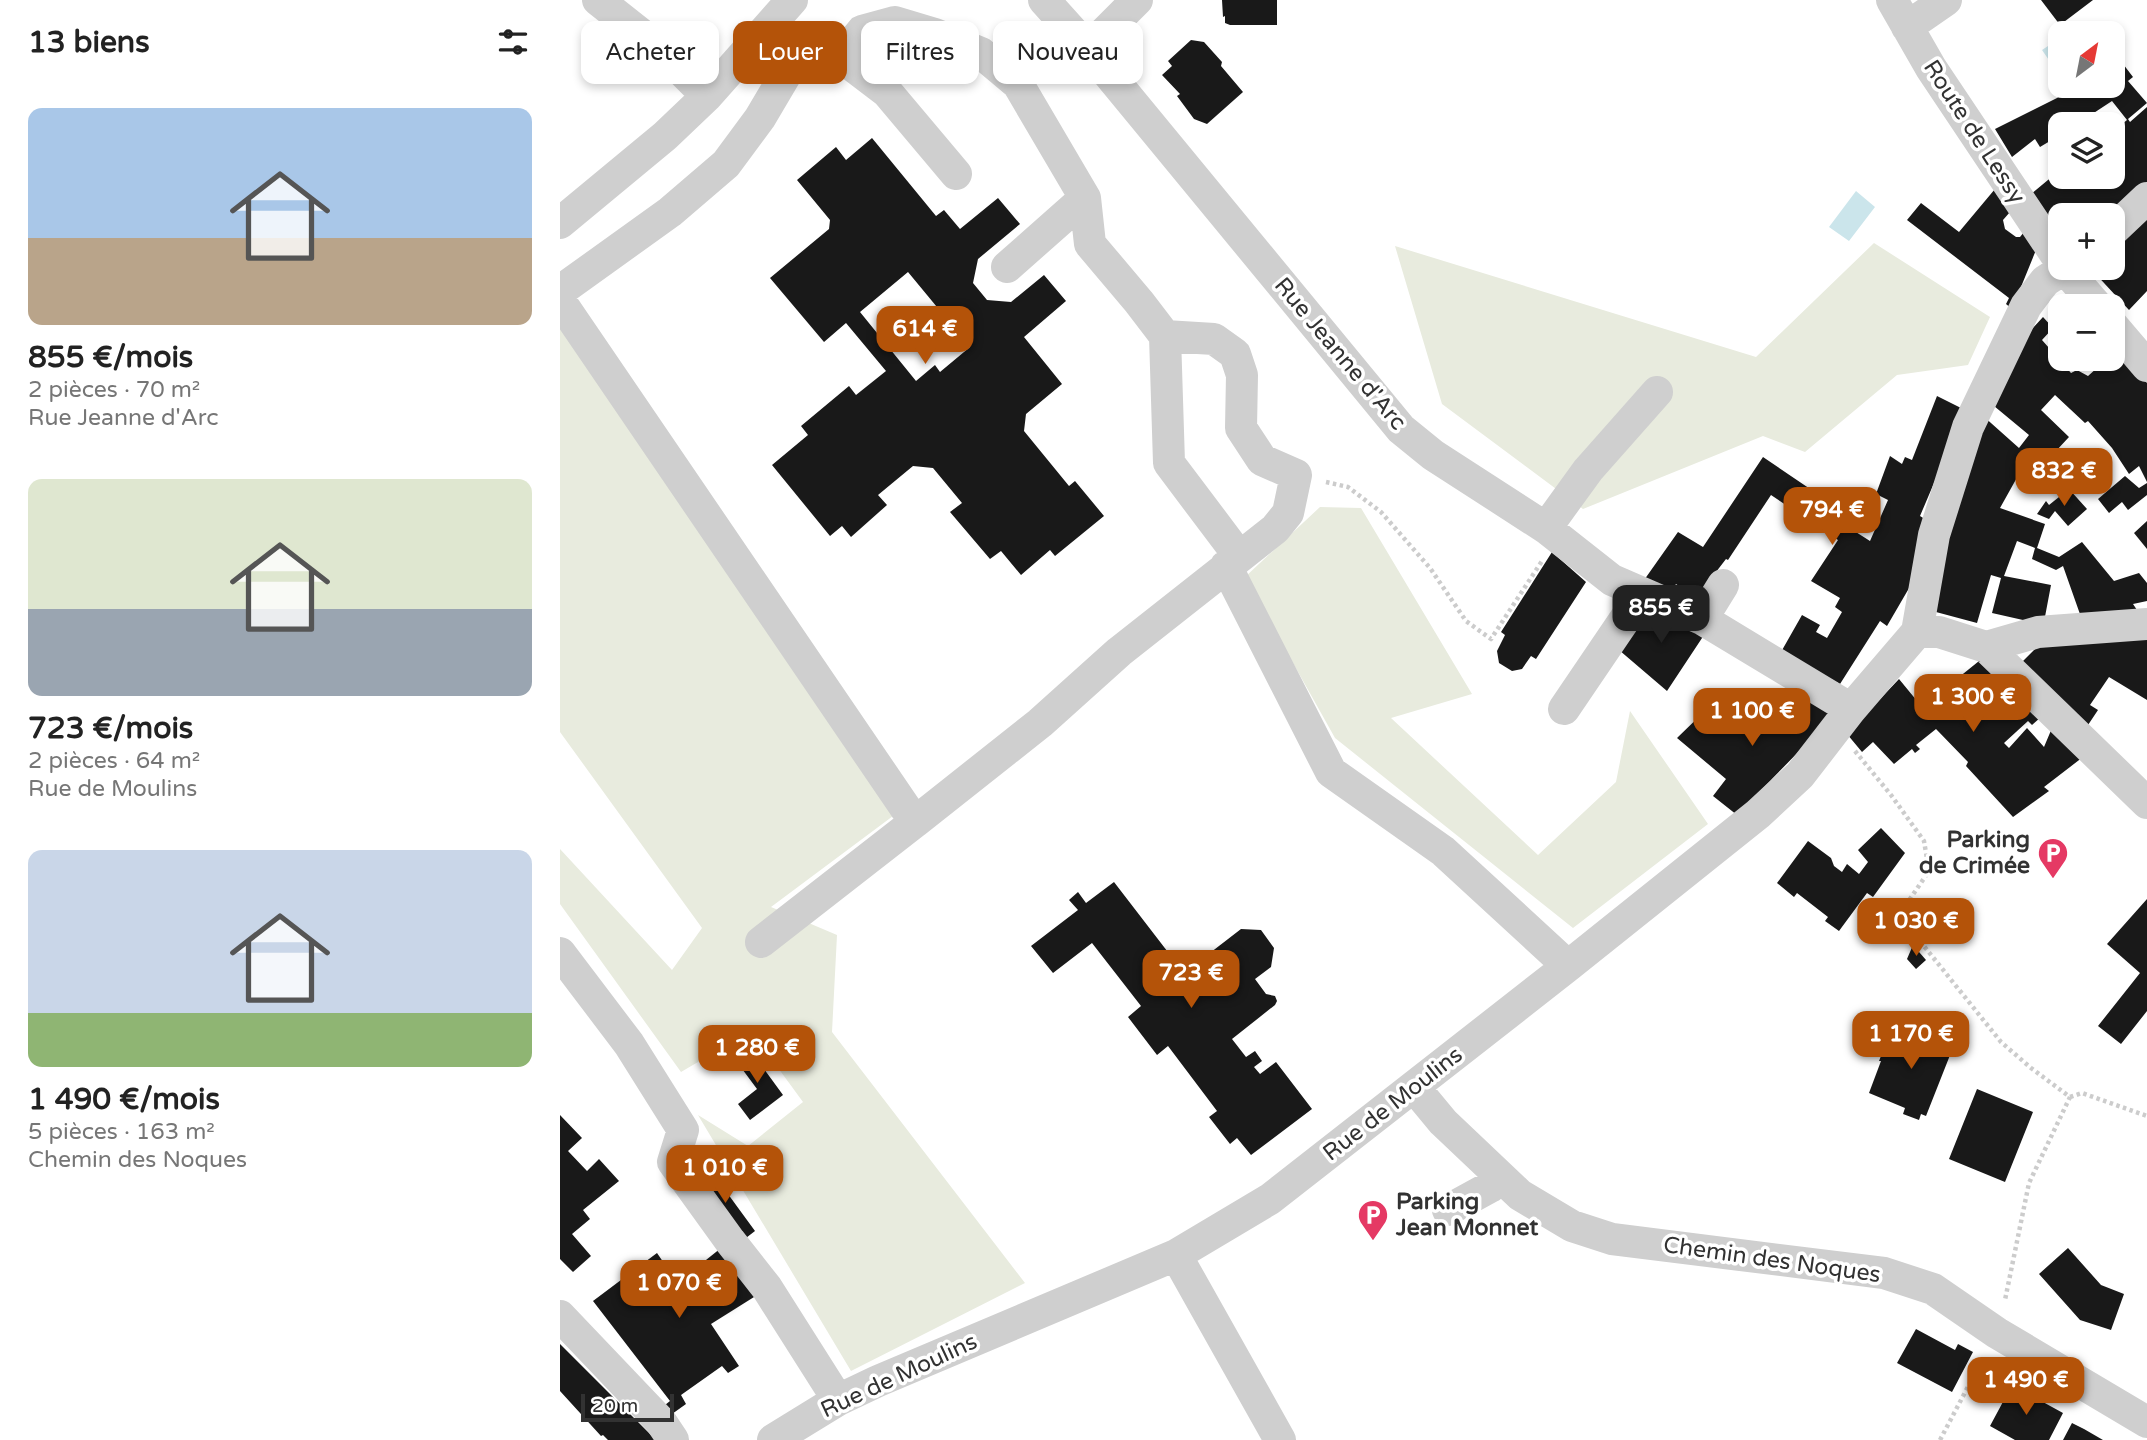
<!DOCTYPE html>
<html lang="fr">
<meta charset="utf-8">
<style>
:root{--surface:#fff;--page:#f6f6f6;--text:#222;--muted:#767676;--accent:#b45309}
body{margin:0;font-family:"Varela Round",sans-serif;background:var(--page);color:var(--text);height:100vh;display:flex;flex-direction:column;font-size:26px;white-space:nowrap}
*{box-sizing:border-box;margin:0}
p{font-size:23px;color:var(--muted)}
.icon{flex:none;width:38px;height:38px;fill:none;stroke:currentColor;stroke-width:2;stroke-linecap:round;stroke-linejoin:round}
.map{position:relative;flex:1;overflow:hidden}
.panel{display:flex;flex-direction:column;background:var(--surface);width:560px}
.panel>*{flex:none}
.hud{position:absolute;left:21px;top:21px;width:665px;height:63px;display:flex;gap:14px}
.needle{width:46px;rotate:32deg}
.buttons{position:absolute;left:1488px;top:21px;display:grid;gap:14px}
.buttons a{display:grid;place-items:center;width:77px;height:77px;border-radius:14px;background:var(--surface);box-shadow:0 4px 10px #0003;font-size:35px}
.scale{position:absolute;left:21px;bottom:18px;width:93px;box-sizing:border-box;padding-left:7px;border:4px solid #323232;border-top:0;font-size:19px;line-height:24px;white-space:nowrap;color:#323232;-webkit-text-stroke:5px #fff;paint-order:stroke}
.price{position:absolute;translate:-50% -60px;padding:0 16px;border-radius:14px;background:var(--accent);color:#fff;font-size:23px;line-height:46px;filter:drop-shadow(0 2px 4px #0008)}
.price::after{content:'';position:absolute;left:50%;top:42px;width:21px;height:16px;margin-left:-10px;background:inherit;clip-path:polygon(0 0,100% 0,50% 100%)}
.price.current{background:#222;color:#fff}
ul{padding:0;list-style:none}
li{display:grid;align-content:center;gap:14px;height:371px;padding:0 28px}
li span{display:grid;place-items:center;height:217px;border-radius:14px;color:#555}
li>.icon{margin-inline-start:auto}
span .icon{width:126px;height:126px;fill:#fffc;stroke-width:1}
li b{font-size:30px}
h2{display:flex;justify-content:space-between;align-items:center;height:84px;padding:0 28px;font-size:30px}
.tag{padding:0 24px;border-radius:14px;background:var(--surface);box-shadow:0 4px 10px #0003;font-size:24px;line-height:63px}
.tag.current{background:var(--accent);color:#fff}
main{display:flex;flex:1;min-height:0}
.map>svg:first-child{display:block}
.green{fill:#e8ebde}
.water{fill:#cbe5eb}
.building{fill:#191919;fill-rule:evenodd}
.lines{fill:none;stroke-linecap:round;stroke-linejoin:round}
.path{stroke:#ccc;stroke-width:4.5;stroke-dasharray:3.5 3.5;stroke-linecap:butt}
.minor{stroke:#cfcfcf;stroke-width:32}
.labels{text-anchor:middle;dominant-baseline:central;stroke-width:7;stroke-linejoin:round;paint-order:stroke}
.street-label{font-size:23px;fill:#323232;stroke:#fff}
.poi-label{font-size:23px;font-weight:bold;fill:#323232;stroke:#fff;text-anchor:end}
</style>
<main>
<section class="panel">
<h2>13 biens<svg class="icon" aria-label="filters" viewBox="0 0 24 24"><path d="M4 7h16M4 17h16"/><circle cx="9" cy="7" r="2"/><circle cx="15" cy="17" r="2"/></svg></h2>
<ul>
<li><span style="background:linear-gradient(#a9c7e8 60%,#b9a48a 0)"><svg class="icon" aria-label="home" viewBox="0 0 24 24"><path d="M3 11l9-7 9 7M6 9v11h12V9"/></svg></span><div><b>855 €/mois</b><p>2 pièces · 70 m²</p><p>Rue Jeanne d'Arc</p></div></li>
<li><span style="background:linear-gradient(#dfe7d0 60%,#9aa5b1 0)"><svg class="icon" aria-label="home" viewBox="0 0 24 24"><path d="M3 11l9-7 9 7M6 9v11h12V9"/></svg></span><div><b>723 €/mois</b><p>2 pièces · 64 m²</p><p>Rue de Moulins</p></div></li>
<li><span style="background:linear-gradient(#c9d6e8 75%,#8fb573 0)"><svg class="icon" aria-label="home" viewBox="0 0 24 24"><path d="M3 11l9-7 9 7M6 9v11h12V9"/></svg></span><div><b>1 490 €/mois</b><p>5 pièces · 163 m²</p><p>Chemin des Noques</p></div></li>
</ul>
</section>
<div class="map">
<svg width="1587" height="1440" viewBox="0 0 1587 1440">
<rect width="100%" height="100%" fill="#fff"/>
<!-- green -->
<path class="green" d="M1314,243l116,74 -22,48 -71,10 -92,77 -42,-16 -180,73 -141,-105 -47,-158 361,111z
M0,322l333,494 -122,91 66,28 -5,97 193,251 -174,88 -153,-256 50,31 55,-44 -52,-71 -70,41 -121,-168v-55l112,121 30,-42 -142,-196z
M760,507l41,1 111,186 -81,24 147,137 78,-73 14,-71 78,113 -135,104 -238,-190 -90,-161z"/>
<!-- water -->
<path class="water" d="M1500,38v23l-7,5 -11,-16z
M1296,191l19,16 -26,34 -20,-14z"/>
<!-- building -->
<path class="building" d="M662,0h55v25h-47l-5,-2v-7l-2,1z
M1481,0h52l-33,25z
M631,40l13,2 18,20 -1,4 22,26 -36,32 -13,-5 -17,-23 3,-2 -18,-19 10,-9 -4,-5z
M1560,60l13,17 -5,4 19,22 -19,16 2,3 17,-15v77l-34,31h-53v19l-30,-39 30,-25v7h52v-45l15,-12 -15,-19 -35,23h-17v11l-20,12 -5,-8 -23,18 -17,-28 62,-31 16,-12h39v-20z
M312,138l64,78 8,-6 16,19 38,-31 22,26 -42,35 -5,24 14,17 24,2 33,-27 22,26 -42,36 38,47 -36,30 -2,17 45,55 6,-5 29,35 -49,40 -5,-6 -29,25 -20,-24 -11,8 -40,-47 12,-9 -29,-35 -20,-2 -35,29 9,10 -36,32 -9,-11 -12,10 -58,-71 36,-30 -7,-9 48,-40 7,9 30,-24 -40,-48 -22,19 -54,-64 59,-49 1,-9 -33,-40 39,-33 10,13zM348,272l62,75 -30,25 -5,-7 -19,16 -56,-69z
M1435,189l15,23 -7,8 2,9 11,8h4l4,-5 12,18 -24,59 -6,-5 3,-6 -102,-78 14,-17 38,29z
M1587,213v78l-18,19 -37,-40 2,-2h18v-19z
M1483,317l10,11 -11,12 29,33 6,-3 11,6 19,-17h5v-5l4,-4 31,33v99l-8,-16 -10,8 -17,-26 -24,-27 -3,2 -30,-28 -14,15 28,27 -41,44 -9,-7 -19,34 45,16 -8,24 22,9 23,-15 32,39 25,-8 8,10v18l-14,3 4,6 -56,7 -18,-51 -7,4 -24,-11 3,-11 -18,-7 -13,35 47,9 -7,37 -21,-2 -31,-7 9,-35 -10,-3 -14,48 -41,-11 6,-47 40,-150 37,33 10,-13 -41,-34 44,-72z
M1377,396l28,14 -45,106 8,5 -9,50 -32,55 -7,-5 -40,63 -59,-32 21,-37 18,10 -4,7 11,6 15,-26 -7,-5 5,-9 -29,-17 27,-41 -67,-45 -43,65 -2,-1 -30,39 -20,-14 -6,9 -28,-10 36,-51 25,15 60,-90 90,61 -5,9 22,14 18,-41 -12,-6 14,-38 12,8 3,-7 7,3z
M1565,476l14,12 8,-5v12l-19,15 -6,-8 -13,11 -11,-14z
M1509,489l18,20 -19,17 -13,-15 -6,8 -12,-5 9,-13 3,4z
M1587,521v28l-13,-16z
M992,552l34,30 -50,77 -5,-3 -9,13 -10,2 -13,-8 -2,-12 8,-16 -4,-3z
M1089,605l57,27 -39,59 -48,-41z
M1587,635v65l-38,-23 -19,28 8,5 -12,18 -66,-64 24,-24z
M1424,657l57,60 -9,8 -4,-4 -24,22 5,5 18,-20 17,19 8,-19 31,29 -39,30 5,4 -36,26 -47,-51 2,-4 -32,-33 -20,16 4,4 -5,4 -3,-4 -18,15 -21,-22 -11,10 -15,-18 52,-55 23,28z
M1242,690l24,16 2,8 -21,29 -70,72 -24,-19 13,-17 -49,-41 34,-33 44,35z
M1321,828l24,25 -32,44 -6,-4 -28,38 -14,-10 3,-4 -31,-24 -3,4 -17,-14 31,-42 23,17 3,8 8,6 5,-8 12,10 9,-12 -10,-12z
M554,882l70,91 57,-44 20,1 13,18 -3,19 -16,12 11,15 9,2 2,5 -2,4 -43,34 14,18 9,-6 7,10 -8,6 6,7 16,-12 36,47 -61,46 -14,-17 -7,6 -21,-27 8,-6 -49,-65 -11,9 -29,-38 13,-11 -49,-63 -39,30 -22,-27 47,-36 -9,-10 9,-8 8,11z
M1587,899v112l-26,33 -23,-18 42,-53 -33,-29z
M1353,945l13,15 -10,9 -9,-10z
M1337,1024l57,21 -28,71 -5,-2 -2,6 -16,-6 2,-6 -36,-15 12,-32h-2l2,-5 3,1z
M188,1047l35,48 -33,25 -12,-16 19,-15 -23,-31z
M1417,1089l56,23 -28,70 -56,-23z
M0,1115l22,23 -14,13 19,20 12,-12 20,22 -36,29 7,9 -18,15 19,22 -18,16 -13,-13z
M141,1169l11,14 5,-4 38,52 -13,10 -49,-66z
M166,1244l36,48 -51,32 28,42 -11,7 -6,-7 -41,29 5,9 -14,10 -7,-9 5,-4 -77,-100 64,-48 13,19 -20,14 10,13 8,-5 -2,-2z
M1508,1248l33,37 23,9 -13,36 -31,-10 -41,-46z
M1356,1329l39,21 3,-6 15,8 -21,40 -55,-29z
M0,1344l96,96h-48l-5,-5 -2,1 -41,-45z
M1452,1385l51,28 -14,27h-34l-25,-14z
M1512,1423l12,6 19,11h-40z"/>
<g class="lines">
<!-- path -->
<path class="path" d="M766,482l22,5 33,25 49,56 36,53 25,18 51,-78
M1295,751l36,44 33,46 5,30 -30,44 102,127 30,26 39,29 -41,86 -24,117
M1510,1097l12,-4 65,23
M1380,1440l42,-80"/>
<!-- minor -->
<path class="minor" d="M38,0l62,49 47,47
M484,0l44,49 313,380 32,26 113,73 66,52 90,39 149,90
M1332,0l39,68 129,193
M1347,27l39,-27
M528,49l49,-49
M281,57l21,-26 33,-9 40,12 46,19 37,31 67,114 5,46 49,58 26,34 4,127 70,93
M0,223l105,-87 42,-40 85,-96
M1552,231l35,-33
M447,267l78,-69
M1504,268l33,38
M0,291l110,-79 56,-48 34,-46 26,-44 23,-24 32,7 46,35 69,82
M0,301l355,521 -154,120
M1552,325l35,41
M986,528l42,-58 69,-78
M666,566l105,206 112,79 125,115
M1142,619l21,-34
M1357,632h22l47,15 161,156
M1426,647l52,-15 109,-8
M1004,709l78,-115
M355,822l125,-99 79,-71 156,-123 13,-16 8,-38 -34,-15 -21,-32 1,-53 -7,-21 -21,-15 -49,-3
M0,953l69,91 54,86 -10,32 57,79 37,47 71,112
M854,1087l29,35 77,73 52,31 40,13 272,34 49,16 64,44 150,89
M888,1210l42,-23 11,-9
M616,1255l104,185
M0,1316l101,106 12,18
M213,1440l65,-40 40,-19 298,-126 94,-56 298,-233 190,-152 42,-39 51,-66 66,-77 17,-97 34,-108 58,-121 19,-25 20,-13"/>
</g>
<!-- icons -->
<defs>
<g id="parking-pin" transform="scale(1.575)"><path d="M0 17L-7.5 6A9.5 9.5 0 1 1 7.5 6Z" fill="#e53964" stroke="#fff"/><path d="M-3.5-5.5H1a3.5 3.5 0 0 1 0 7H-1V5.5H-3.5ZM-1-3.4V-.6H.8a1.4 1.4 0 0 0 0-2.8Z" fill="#fff"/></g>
</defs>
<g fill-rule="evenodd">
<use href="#parking-pin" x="1493" y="853"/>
<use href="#parking-pin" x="813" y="1215"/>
</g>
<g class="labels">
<!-- street labels -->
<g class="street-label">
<text transform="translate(1414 132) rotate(57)">Route de Lessy</text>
<text transform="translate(780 354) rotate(50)">Rue Jeanne d'Arc</text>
<text transform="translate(833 1104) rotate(-38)">Rue de Moulins</text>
<text transform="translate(1212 1260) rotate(8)">Chemin des Noques</text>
<text transform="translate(339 1376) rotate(-25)">Rue de Moulins</text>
</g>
<!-- poi labels -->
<g class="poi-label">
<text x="1470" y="840">Parking<tspan x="1470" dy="26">de Crimée</tspan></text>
<text x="836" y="1202" text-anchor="start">Parking<tspan x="836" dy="26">Jean Monnet</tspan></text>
</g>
</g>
</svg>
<div class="buttons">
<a><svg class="needle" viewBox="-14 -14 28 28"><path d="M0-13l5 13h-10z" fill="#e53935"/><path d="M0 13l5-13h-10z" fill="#767676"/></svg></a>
<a><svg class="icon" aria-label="layers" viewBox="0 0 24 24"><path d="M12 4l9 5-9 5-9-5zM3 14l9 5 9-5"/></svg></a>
<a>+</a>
<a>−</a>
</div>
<div class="scale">20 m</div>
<b class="price" style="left:365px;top:366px">614 €</b>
<b class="price" style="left:1504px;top:508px">832 €</b>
<b class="price" style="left:1272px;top:547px">794 €</b>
<b class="price current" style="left:1101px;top:645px">855 €</b>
<b class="price" style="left:1413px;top:734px">1 300 €</b>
<b class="price" style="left:1192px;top:748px">1 100 €</b>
<b class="price" style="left:1356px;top:958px">1 030 €</b>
<b class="price" style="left:631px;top:1010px">723 €</b>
<b class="price" style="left:1351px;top:1071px">1 170 €</b>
<b class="price" style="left:197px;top:1085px">1 280 €</b>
<b class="price" style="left:165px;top:1205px">1 010 €</b>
<b class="price" style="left:119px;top:1320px">1 070 €</b>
<b class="price" style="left:1466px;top:1417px">1 490 €</b>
<div class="hud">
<a class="tag">Acheter</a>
<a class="tag current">Louer</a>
<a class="tag">Filtres</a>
<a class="tag">Nouveau</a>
</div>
</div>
</main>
